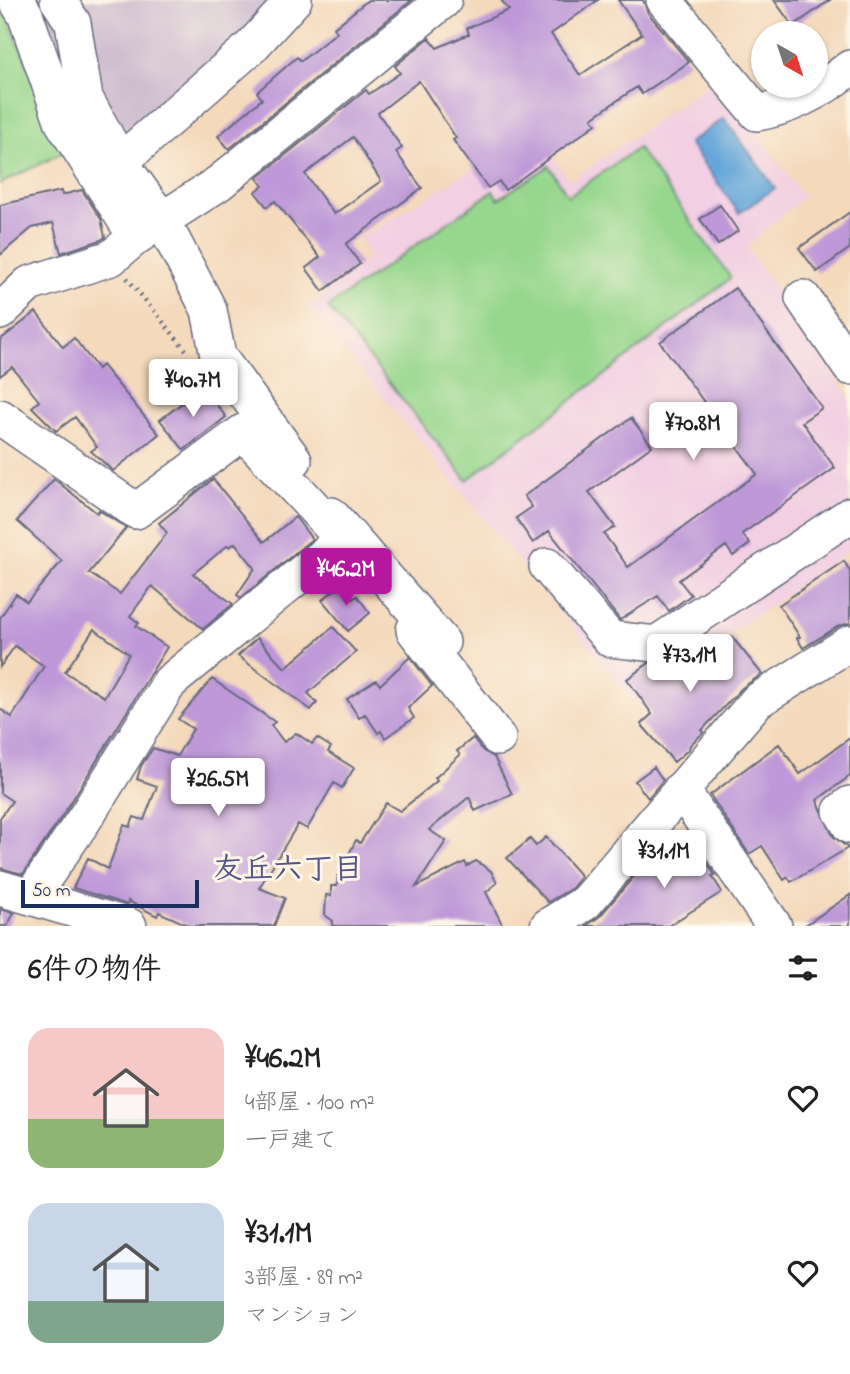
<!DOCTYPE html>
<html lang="ja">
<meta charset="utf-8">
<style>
:root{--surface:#fff;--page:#f2f2f2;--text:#222;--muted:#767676;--accent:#b5179e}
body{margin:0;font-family:"Indie Flower","Klee One",sans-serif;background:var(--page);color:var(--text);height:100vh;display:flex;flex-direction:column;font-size:26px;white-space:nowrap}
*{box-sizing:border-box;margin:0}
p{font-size:23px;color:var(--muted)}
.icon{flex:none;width:38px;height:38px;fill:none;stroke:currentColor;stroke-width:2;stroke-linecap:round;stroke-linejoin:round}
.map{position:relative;height:926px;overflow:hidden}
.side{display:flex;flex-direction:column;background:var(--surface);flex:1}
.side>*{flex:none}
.needle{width:46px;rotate:141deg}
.buttons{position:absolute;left:751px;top:21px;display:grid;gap:14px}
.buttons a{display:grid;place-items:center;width:77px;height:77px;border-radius:50%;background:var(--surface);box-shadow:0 2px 5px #0004;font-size:35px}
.scale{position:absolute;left:21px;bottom:18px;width:178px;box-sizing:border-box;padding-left:7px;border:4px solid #1b2f5e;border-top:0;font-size:19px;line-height:24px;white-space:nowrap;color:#1b2f5e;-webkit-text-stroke:5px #fcf5e5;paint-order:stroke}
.price{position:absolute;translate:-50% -60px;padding:0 16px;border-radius:7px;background:#fff;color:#222;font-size:23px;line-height:46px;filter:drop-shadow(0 2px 4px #0008)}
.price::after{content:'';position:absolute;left:50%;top:42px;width:21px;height:16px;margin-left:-10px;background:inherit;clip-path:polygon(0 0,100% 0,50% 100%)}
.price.on{background:var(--accent);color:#fff}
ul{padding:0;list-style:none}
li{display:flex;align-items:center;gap:21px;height:175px;padding:0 28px}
li span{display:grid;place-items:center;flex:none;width:196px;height:140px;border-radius:21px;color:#555}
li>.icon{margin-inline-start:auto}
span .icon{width:84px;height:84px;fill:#fffc;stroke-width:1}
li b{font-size:30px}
h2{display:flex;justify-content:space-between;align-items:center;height:84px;padding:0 28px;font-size:30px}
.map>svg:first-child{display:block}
.built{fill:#f2cfe2}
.industrial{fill:#cfbdd0}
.green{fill:#97d78d;stroke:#598376;stroke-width:2}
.water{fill:#66a7da;stroke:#406b9c;stroke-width:2}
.building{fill:#be98d8;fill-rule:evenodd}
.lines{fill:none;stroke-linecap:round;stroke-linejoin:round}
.minor-casing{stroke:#676a7f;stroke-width:38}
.path{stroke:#676a7f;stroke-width:4.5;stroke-dasharray:2 5;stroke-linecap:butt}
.minor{stroke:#fff;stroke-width:35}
.labels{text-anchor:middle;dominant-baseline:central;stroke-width:6;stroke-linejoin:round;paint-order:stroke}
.neighbourhood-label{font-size:30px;font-weight:bold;fill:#545489;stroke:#fcf5e5}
</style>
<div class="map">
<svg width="850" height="926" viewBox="0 0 850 926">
<rect width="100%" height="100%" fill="#fcf5e5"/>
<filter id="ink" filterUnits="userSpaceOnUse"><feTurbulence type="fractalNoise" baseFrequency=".0143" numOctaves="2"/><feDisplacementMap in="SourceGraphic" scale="14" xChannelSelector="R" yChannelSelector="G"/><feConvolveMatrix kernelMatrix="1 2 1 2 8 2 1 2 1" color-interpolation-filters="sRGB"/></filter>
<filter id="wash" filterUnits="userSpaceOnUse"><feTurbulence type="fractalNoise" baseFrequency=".00686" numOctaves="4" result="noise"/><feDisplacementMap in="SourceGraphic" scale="28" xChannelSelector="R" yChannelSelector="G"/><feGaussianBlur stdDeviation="1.57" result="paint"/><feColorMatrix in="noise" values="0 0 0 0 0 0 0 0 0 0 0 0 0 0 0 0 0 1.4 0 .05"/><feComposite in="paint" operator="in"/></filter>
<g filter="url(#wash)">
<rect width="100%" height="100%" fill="#f4d9bb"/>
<!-- built -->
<path class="built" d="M709,84l20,9 74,104 -56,50 103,151v152l-216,151 -325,-394 61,-50 -11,-19 176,-107 35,50z"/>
<!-- industrial -->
<path class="industrial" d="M36,0h249l-177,159 -33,-56 -27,-81z"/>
<!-- green -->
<path class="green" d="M0,0l64,152 -64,32z
M638,148l93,130 -264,202 -139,-173 165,-116 5,8 51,-33 19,30z"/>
<!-- water -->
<path class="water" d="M724,118l51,70 -36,25 -50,-70z"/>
<g id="blocks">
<!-- building -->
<path class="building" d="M368,0h44l-183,149 -11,-13 44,-37 -5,-7 40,-35 4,4 36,-29 -3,-4z
M501,0h97l-47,34 29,41 62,-41 -24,-34h25l5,13 41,49 -47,32 -5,-7 -45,31 4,6 -91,66 -6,-9 -11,7 -35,-48 3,-2 -37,-57 -41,32 24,35 -6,4 26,36 -76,56 14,20 -37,27 -17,-23 14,-11 -45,-56 -8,6 -12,-15 8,-6 -6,-8 109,-88 3,4 31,-21 -5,-7 34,-28 8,10 32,-14 -2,-6 42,-18zM353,137l28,44 -47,33 -29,-40z
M774,0h56l-37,26z
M82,190l19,29 4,18 -4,3 -40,13 -8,-30 -21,5 -32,27v-50l61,-14 1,4z
M720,205l18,26 -20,14 -18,-26z
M850,212v36l-33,24 -18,-24z
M735,288l87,120 -20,14 33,46 -93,66 8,10 -17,12 -7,-10 -47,34 12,15 -22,16 -11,-15 -38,24 -71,-89 -16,12 -17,-25 16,-11 -8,-11 107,-78 21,28 -63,46 26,35 -11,7 24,33 129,-93 -97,-132z
M36,312l27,35 11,-9 24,31 4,-4 57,69 -46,37 -22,-20 6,-4 -22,-30 -19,14 -24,-24 7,-6 -27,-34 -12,9v-36z
M203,387l23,30 -42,33 -24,-30z
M54,479l43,34 2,-3 27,18 -37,45 31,21 47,-61 -8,-10 54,-44 51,63 31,-25 17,22 -71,59 -4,-3 18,-27 -20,-25 -5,4 -2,-2 -35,29 40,30 -30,25 -51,-43 -22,30 9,7 -3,3 31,21 -99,160 -45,67 -23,-6v-50l12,-17 -12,-8v-84l12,8 32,-51 -29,-20 -15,21v-49l16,-24 11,8 35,-41 -45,-40zM94,629l35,25 -25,43 -39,-25z
M844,561l6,10v52l-11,3 -36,22 -6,-10 3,-1 -21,-32z
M341,585l12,14 4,-3 13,17 -22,18 -26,-31z
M333,627l23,25 -48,41 9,10 -6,7 -73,-54 19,-18 28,30z
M732,637l30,37 -20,14 -40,42 2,2 -14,13 -1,4 -15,13 -33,-38 11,-10 -25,-35 22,-16 17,-2 14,-9 12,16z
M410,657l22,29 -24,22 6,10 -29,20 -4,-7 -3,2 -13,-19 -6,4 -12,-19 29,-19 4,5z
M212,679l63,43 -4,3 13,17 12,-9 16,11 5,-6 14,9 -3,5 26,16 -12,20 -8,-5 -27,46 -9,-5 -39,64 26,10 -11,28h-84l-31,-14 -2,4 -29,-15v4l-55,-17 15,-30 20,11 16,-44 6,2 4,-10 10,3 13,-34 -20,-7 4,-13 12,-18 24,8 16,-27 -15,-10z
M473,738l10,13 11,6 18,37 -37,17 -6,-14 -40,33 17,11 -30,46 49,-25 2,4 9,-5 15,10 6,12 -11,9 17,34h-171l1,-5 -8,-6 1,-20 5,1v-10h6l1,-10 18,-36 4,3 26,-40 14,8 37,-30 -2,-3 25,-23 -3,-4z
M850,738v38l-33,24 16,36 15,12 -57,34 -3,-5 -4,3 -22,-34 -13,8 -39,-59 69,-51 21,30z
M654,767l9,13 -15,18 -13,-17z
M686,832l29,43 -3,1 10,16 -54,34h-82l14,-10 48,-56 2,2 29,-18 -4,-5z
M546,837l35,39 -9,12 -24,14 -41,-44 23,-19 6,7z
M850,895v31h-46z
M0,909l14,4 -7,13h-7z"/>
</g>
</g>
<g filter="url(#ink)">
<use href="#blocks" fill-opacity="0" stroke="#676a7f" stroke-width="2"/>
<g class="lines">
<!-- minor casing -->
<g class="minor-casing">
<path id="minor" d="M58,0l15,23 12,75 35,64
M664,0l93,113c35,-6 65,-23 93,-45
M162,220l-42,-58 131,-115 43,-47
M136,237l83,-54 225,-183
M172,239l37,71 9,46 76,104
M803,298l47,69
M0,312l29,-28 82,-26 25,-21 -73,-114 -38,-109 -9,-14
M0,417l136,94 107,-79 100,107 -173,143 -85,136 -54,79
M331,515l111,127
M547,566l63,73 46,5 194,-129
M414,630l84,108
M681,789l93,137
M850,804l-9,7 9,15
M0,888l129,38
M548,926l37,-23 172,-202 93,-58"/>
</g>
<!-- path -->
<path class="path" d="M127,278l59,72"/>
<!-- minor -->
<use href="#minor" class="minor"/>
</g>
</g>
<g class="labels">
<!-- neighbourhood labels -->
<g class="neighbourhood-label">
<text x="288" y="871">友丘六丁目</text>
</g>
</g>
</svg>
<div class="buttons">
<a><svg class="needle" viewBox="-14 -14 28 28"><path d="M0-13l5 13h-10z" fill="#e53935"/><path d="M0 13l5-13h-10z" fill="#767676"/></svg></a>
</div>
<div class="scale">50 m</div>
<b class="price" style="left:193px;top:419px">¥40.7M</b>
<b class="price" style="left:693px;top:462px">¥70.8M</b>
<b class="price on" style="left:346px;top:608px">¥46.2M</b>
<b class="price" style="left:690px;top:694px">¥73.1M</b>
<b class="price" style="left:218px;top:818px">¥26.5M</b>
<b class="price" style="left:664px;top:890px">¥31.1M</b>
</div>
<section class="side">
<h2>6件の物件<svg class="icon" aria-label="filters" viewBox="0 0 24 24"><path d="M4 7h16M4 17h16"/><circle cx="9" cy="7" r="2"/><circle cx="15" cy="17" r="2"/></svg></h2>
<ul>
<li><span style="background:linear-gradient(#f6c9c9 65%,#8fb573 0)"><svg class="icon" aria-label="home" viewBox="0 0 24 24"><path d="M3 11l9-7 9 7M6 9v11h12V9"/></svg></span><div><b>¥46.2M</b><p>4部屋 · 100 m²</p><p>一戸建て</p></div><svg class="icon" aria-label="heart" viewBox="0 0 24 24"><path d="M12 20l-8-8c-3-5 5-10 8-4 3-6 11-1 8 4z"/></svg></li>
<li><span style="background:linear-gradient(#c9d6e8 70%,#7fa58c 0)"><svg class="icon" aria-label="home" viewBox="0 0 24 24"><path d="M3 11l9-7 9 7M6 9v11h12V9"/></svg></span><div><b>¥31.1M</b><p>3部屋 · 89 m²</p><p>マンション</p></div><svg class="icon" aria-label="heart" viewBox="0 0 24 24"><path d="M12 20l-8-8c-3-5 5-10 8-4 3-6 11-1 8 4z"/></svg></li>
</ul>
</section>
